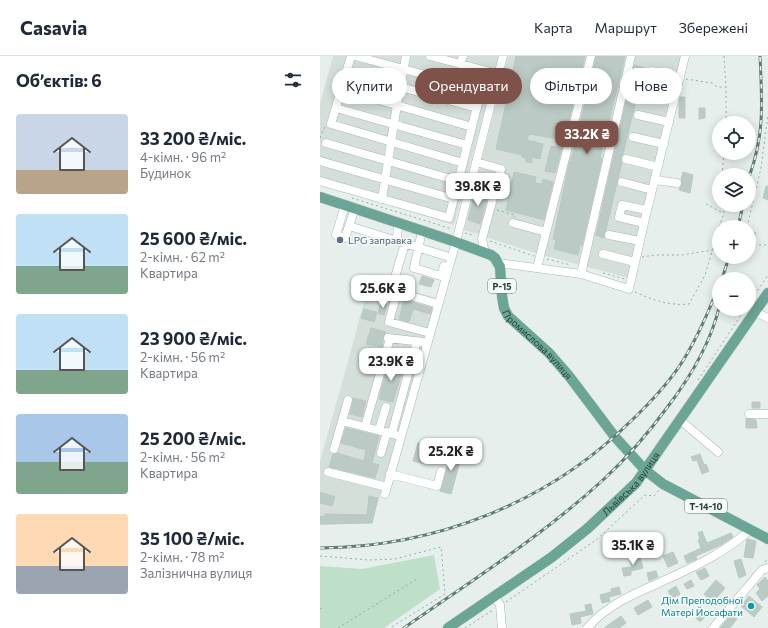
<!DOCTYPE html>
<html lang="uk">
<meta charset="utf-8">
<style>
:root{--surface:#fff;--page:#f2f2f3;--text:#1f2937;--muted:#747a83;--line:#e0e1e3;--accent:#7f5249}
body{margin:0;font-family:Commissioner,sans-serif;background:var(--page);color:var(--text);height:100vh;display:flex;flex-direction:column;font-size:15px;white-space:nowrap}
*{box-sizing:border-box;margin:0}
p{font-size:13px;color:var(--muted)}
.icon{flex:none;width:22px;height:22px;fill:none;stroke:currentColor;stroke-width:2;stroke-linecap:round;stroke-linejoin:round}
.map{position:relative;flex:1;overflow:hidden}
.drawer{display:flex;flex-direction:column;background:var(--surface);width:320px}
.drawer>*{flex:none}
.hud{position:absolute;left:12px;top:12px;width:376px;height:36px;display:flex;gap:8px}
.fabs{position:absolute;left:392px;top:60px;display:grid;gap:8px}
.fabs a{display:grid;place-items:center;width:44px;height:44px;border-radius:50%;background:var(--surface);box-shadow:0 2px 10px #0003;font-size:20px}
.price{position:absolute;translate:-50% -34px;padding:0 9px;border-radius:8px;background:#fff;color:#222;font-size:13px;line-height:26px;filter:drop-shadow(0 1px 2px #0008)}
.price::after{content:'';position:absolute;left:50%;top:24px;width:12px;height:9px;margin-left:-6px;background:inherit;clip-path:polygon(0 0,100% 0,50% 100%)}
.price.current{background:var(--accent);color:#fff}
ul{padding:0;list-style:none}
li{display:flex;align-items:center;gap:12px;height:100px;padding:0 16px}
li span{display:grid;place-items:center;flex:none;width:112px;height:80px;border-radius:4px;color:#555}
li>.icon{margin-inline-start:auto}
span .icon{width:48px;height:48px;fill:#fffc;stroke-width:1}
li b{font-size:17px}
h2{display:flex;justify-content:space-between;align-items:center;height:48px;padding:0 16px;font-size:17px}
.chip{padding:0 14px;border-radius:18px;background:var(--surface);box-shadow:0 2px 10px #0003;font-size:14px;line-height:36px}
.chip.current{background:var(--accent);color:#fff}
header{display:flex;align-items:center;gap:24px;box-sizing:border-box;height:56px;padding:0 20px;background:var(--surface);border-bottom:1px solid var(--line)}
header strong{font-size:19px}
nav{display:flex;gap:22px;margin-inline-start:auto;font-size:14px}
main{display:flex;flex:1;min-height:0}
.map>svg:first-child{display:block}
.built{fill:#d4dfda}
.green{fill:#bfe0c8}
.building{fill:#bbcac4;stroke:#b8c9c2}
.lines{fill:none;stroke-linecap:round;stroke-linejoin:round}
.minor-casing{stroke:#a8b8b2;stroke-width:9}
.major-casing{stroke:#c2cac8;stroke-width:11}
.path{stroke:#86b3a5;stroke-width:1;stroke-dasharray:2 3;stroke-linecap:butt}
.minor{stroke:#fff;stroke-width:8}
.major{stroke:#6aa596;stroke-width:10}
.rail-casing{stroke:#5f7d75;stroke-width:3}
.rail{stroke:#f7fbf9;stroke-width:1.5;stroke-dasharray:4.5;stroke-linecap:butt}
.service-dot{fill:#5c6f8a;stroke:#f7fbf9;stroke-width:1.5}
.culture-dot{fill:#0f9aa8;stroke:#f7fbf9;stroke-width:1.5}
.labels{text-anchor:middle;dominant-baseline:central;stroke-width:3;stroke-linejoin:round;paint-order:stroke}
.shield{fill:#f7fbf9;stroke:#637a73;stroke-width:1}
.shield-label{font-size:9px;font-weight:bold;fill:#24423a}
.service-label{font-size:10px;fill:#4e5e75;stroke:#f7fbf9;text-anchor:start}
.street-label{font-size:10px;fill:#24423a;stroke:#f7fbf9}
.culture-label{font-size:10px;fill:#0d838f;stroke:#f7fbf9;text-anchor:end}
</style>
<header>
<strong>Casavia</strong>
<nav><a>Карта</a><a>Маршрут</a><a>Збережені</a></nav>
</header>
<main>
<section class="drawer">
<h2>Об’єктів: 6<svg class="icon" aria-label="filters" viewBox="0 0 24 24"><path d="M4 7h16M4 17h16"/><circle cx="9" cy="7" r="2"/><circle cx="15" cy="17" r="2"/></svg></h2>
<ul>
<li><span style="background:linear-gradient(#c9d6e8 70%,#b9a48a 0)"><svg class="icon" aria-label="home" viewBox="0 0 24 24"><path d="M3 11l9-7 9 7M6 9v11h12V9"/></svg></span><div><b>33 200 ₴/міс.</b><p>4-кімн. · 96 m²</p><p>Будинок</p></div></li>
<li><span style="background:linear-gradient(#bfe0f5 65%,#7fa58c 0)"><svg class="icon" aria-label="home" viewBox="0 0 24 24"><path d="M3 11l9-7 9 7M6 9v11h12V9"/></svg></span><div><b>25 600 ₴/міс.</b><p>2-кімн. · 62 m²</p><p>Квартира</p></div></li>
<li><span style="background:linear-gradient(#bfe0f5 70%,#7fa58c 0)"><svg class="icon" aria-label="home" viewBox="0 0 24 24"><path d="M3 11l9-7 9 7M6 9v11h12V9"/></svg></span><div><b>23 900 ₴/міс.</b><p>2-кімн. · 56 m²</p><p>Квартира</p></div></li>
<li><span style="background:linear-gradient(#a9c7e8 60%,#7fa58c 0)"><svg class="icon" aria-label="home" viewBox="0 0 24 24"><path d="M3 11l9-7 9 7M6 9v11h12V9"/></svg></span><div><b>25 200 ₴/міс.</b><p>2-кімн. · 56 m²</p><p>Квартира</p></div></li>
<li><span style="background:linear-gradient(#ffd9b3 65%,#9aa5b1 0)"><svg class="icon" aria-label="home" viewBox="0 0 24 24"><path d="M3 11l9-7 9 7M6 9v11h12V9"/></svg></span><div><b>35 100 ₴/міс.</b><p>2-кімн. · 78 m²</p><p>Залізнична вулиця</p></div></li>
</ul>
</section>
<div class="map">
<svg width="448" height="572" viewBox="0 0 448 572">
<rect width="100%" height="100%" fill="#e6efeb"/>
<!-- built -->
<path class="built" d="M13,0h166l-45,169 -134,-42v-79z
M188,0h174l-53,222 -94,-25 -71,-23z
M50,223l66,19 -64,225 -50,2 -2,-1v-63l29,-103z"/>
<!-- green -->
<path class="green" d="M114,499l6,34 -56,39h-64v-62l42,3z"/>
<!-- building -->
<path class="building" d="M196,0h69l-21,84 -35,-6 -2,6 16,4 -3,15 -8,-2v6l-6,-1v-4l-4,-1v-2l-26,-6z
M276,0h29l-25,102 2,1 -20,86h-2l-2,10 -24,-6 2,-9 -3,-1 16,-75 4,-11z
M314,9l10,3 -21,86 -2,4 1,4 -18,76 -8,-3z
M360,41h5v21h-6v-13z
M379,52h6v10l-6,1z
M231,90l11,2 -7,25 -10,-2z
M194,116l22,5 -1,6 7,1 1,-5 10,3 -9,38 -38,-10z
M363,116l10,3 -3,18 -11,-3 3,-6 -1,-4z
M446,130h2v14l-5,-2z
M155,135l13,4 -8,29 -12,-4z
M430,175l6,2 -3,6 -4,-2z
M102,220l12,4 -3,7 -12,-3z
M50,227l16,4 -2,6 -16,-5z
M84,244l28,8 -2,6 -17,-5 -4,13 -10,-3z
M61,247l6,1 -3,11 -6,-2z
M44,253l13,3 -3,10 -13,-4z
M51,272l15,4 -3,5v4l-1,6 -16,-3z
M69,305l15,5 -11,36 -14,-3z
M33,342l13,3 -4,16 -12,-3 3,-12z
M432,346h8v6h-8z
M426,362l10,2 1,8h-11z
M26,372l33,8 -7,27 7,2 -4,13 -46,-11 4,-13 4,-1 27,8 2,-11 -25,-7z
M98,387l12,3 -5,18 -12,-3z
M131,395l11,3 -11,40 -11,-3 2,-4z
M380,398l4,11 2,-1 3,7 -7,3 -5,-14 -4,1 -2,-4z
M0,436l15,5 -3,9 -12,-3z
M49,440l9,2 -6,25 -52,1v-8l5,1v-3l42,1z
M382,475l5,12 24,-10 2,4 -12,8 -25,11 1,3 -10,4 -3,-7 17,-8 -3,-8 2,-1 -2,-6z
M427,483l9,2 -3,17 -9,-1z
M353,496l5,11 -10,4 -5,-11z
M320,501l3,11 -12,3v4l-7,1 -2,-8 10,-1 -2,-8z
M421,503l5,16 -7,3 -5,-17z
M385,512l4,8 -8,4 -5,-8z
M336,515l2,6 -9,4 -2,-8z
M445,521l3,4v15l-6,5 -6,-8 4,-4 -3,-4z
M371,524l3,6 -7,3 -3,-5z
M396,524l9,8 -12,14 -9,-8z
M356,530l4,8 -8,4 -4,-7z
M299,531l2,7 -12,3 1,4 -8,2 -2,-8 11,-3v-3z
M429,540l13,11 -8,10 -13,-11z
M328,544l4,7 -14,8 -4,-7z
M271,548l2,10 -13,3 1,6 -9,2 -2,-11 16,-3 -1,-6z
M383,555l4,4 -7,7 -4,-4z
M411,559l6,4 -7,9h-10z
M301,560l5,7 -7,5h-15z"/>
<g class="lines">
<!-- minor casing -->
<g class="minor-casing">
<path id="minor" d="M31,0l-20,68 132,39
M35,0l126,34
M110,0l68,18
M140,8l3,-8
M332,15l28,7
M26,16l131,36
M21,33l131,38
M324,37l30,8
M16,52l131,37
M318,59l31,7
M313,81l31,7
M6,87l132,38
M306,103l32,8
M0,105l134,38
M156,106l25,7 -19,70 3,14
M335,124l22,3
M0,125l129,37 37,-147
M302,126l30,8
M62,143l15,-94 9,-49
M25,149l-9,30 9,3 10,-30
M78,167l-1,18 49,15
M193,167l33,9
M324,167l-25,-6 3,-12 25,5
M29,170l48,15
M102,175l-8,37 27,8 3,-10
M289,179l31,6
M283,198l32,8
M178,207l83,11 48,15 15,-66 41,-167
M217,212l54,-212
M261,218l50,-218
M77,236l-6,-1 14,-48
M435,256l13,6
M110,277l-41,-11 8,-30 41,12
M68,282l35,4
M429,358h19
M360,364l38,32
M22,365l6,-21
M45,371l25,-89
M59,374l7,-23
M72,377l25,-92
M14,393l8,-28 54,14
M61,397l6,-21
M8,416l59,15
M70,418l47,12 4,-15
M65,438l71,-252 47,-186
M175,541l5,8 2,23
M267,572c19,-22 46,-34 72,-45 32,-15 65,-29 92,-54
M393,572l49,-58 6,-2"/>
</g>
<!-- major casing -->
<g class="major-casing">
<g id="major">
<path id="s1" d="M0,141l130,43 41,15 4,3 5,9 2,29 2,12 4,8 41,37 20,23 46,61 30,33 18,14 105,55"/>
<path id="s2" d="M128,572l104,-71 35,-28 49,-46 132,-190"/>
</g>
</g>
<!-- path -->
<path class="path" d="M404,0l2,32v35
M366,23l26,4 4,3 9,2
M0,82l5,-12
M402,119l2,-22
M32,142l100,31
M386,148l17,9
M177,154l18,5 -1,2
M399,171l5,-14 -1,-8
M427,171l14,-59 7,-53
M145,177l10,3
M170,185l44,15
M429,189h19
M322,201l13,-2h27l37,-6
M227,203l24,6
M283,217l22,6
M315,236c18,8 34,14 54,12l16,-29 14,-47
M429,247l19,-28
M378,324l47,-71
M0,500l49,4 26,-1 46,-12 4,47 -55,34
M445,506l3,-4
M186,546l90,-62 49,-45 9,1 5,-6
M0,553l2,-1
M18,572l79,-49
M145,572l28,-18"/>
<!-- minor -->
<use href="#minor" class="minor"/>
<!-- major -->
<use href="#major" class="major"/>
<!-- rail casing -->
<g class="rail-casing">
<path id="rail" d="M429,121c16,-43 13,-76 11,-121
M418,171l5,-22
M402,223l7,-22
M0,492c116,-1 228,-45 311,-127 20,-19 39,-39 53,-62 14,-23 25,-48 35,-74
M84,572c67,-47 138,-92 199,-148 25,-23 47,-49 66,-75 22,-29 41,-61 50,-97"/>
</g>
<!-- rail -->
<use href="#rail" class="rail"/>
</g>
<!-- markers -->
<circle class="service-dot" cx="20" cy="184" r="4"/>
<circle class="culture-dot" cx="431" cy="550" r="4"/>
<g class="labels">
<!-- shield labels -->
<g class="shield">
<rect x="168" y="223" width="28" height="14" rx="3"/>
<rect x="365" y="443" width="42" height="14" rx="3"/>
</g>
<g class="shield-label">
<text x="182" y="230">Р-15</text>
<text x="386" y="450">Т-14-10</text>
</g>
<!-- service labels -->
<g class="service-label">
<text x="28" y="184">LPG заправка</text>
</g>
<!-- street labels -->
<g class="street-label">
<text stroke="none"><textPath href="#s1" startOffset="287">Промислова вулиця</textPath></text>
<text stroke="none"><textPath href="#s2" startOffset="234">Львівська вулиця</textPath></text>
</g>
<!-- culture labels -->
<g class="culture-label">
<text x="423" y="544">Дім Преподобної<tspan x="423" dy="12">Матері Йосафати</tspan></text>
</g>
</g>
</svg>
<div class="fabs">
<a><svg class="icon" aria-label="locate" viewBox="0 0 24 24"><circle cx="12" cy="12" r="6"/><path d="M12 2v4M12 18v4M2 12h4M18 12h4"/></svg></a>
<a><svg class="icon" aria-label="layers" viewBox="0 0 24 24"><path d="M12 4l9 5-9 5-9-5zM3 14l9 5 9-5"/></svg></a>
<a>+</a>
<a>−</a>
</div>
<b class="price current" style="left:267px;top:99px">33.2K ₴</b>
<b class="price" style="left:158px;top:151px">39.8K ₴</b>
<b class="price" style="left:63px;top:253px">25.6K ₴</b>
<b class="price" style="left:71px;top:326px">23.9K ₴</b>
<b class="price" style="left:131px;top:416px">25.2K ₴</b>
<b class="price" style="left:313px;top:510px">35.1K ₴</b>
<div class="hud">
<a class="chip">Купити</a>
<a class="chip current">Орендувати</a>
<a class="chip">Фільтри</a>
<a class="chip">Нове</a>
</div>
</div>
</main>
